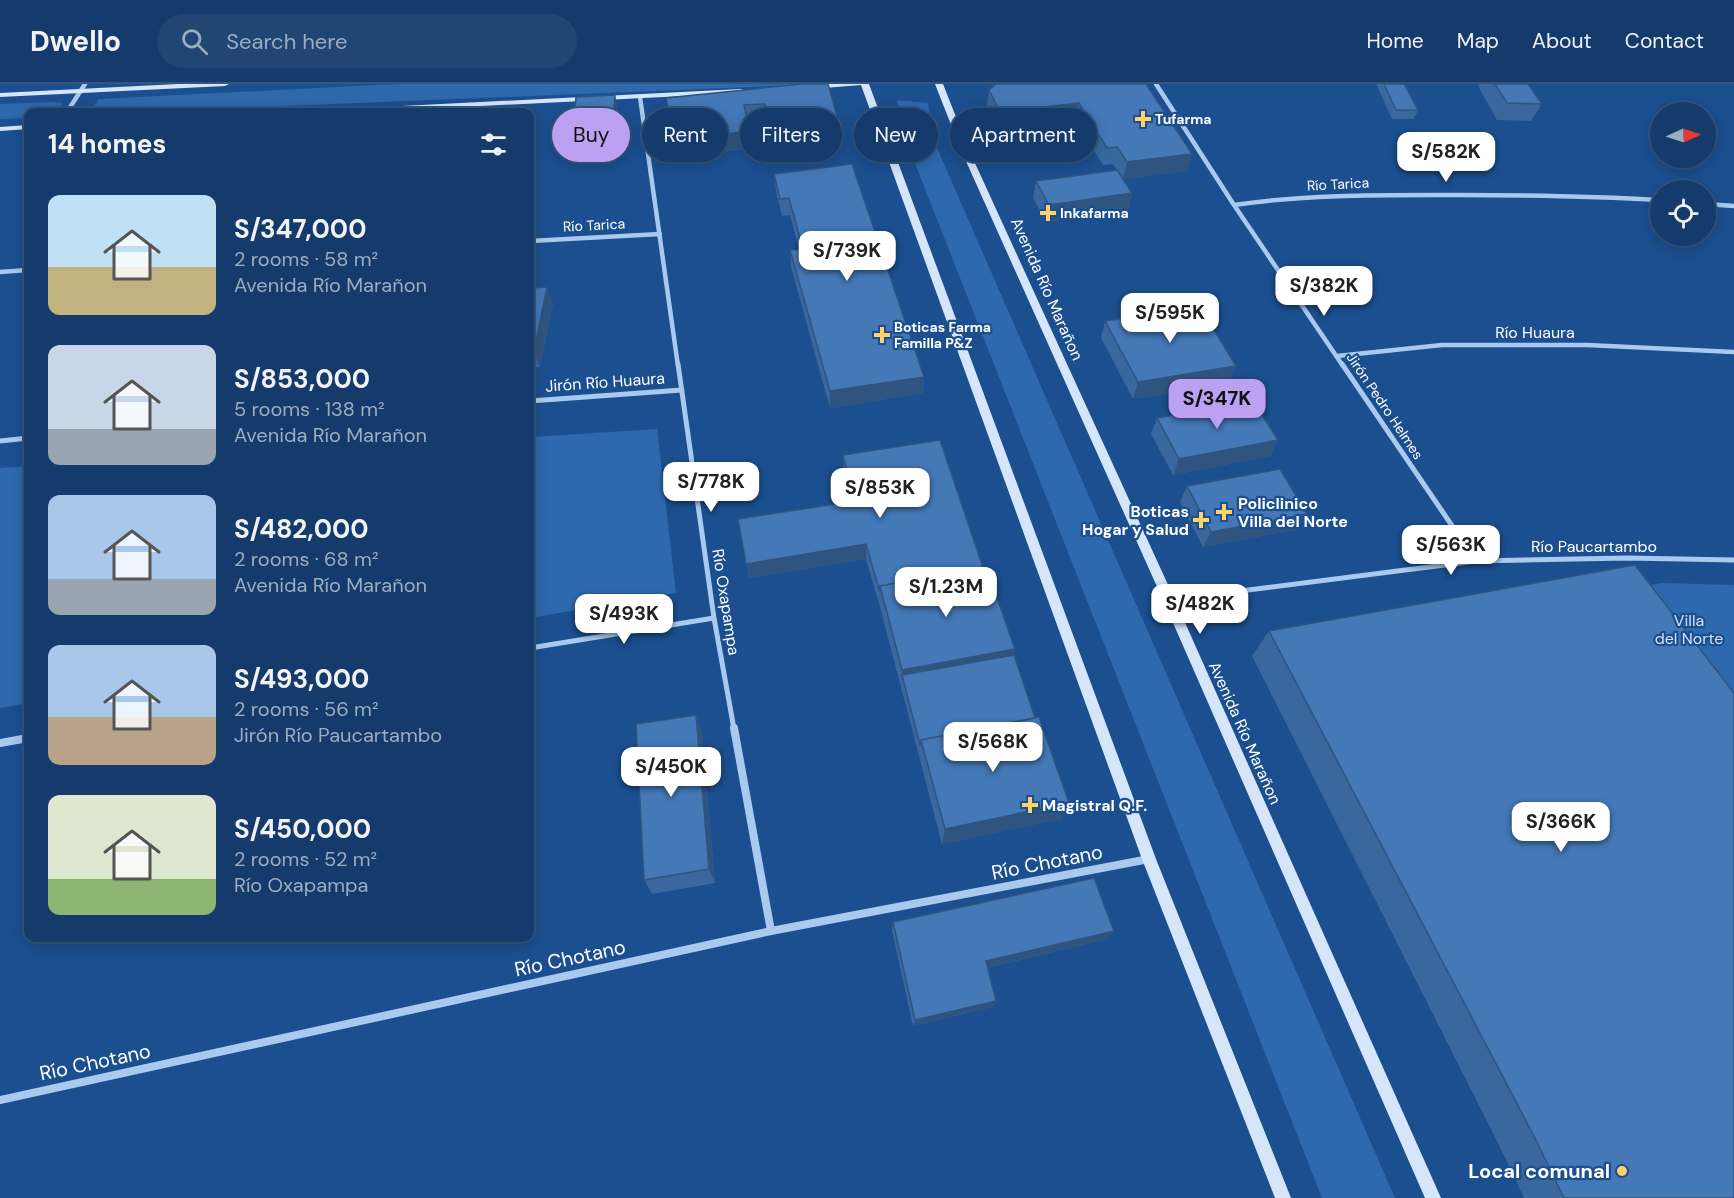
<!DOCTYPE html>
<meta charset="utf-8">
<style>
:root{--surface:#143b6b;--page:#214673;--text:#f1f3f6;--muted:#9dadc1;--line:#33557e;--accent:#bca0f2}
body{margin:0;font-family:"DM Sans",sans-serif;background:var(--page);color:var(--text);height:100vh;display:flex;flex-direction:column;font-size:22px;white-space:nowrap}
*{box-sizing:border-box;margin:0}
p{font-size:20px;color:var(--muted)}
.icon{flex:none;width:33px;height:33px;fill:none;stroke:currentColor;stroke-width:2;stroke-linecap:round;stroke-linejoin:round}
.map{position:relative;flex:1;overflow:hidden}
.side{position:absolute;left:24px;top:24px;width:510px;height:834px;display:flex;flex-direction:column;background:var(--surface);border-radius:12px;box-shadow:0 3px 15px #0003,0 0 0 2px var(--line)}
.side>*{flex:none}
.banner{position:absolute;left:552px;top:24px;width:570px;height:54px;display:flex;gap:12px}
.needle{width:39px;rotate:87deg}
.tools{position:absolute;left:1650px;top:18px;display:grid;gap:12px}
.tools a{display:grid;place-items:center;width:66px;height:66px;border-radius:50%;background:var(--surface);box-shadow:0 3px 15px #0003,0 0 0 2px var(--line);font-size:30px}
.price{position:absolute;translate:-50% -51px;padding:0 14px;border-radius:12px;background:#fff;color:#222;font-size:20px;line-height:39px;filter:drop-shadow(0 2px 3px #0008)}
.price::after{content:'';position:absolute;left:50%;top:36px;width:18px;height:14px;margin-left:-9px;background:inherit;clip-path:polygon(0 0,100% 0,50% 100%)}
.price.on{background:var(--accent);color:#111}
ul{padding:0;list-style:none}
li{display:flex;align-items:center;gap:18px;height:150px;padding:0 24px}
li span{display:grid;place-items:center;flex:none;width:168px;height:120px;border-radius:12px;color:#555}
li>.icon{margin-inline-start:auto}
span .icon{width:72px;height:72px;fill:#fffc;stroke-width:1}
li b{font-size:26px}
h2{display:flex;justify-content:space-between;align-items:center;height:72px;padding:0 24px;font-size:26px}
.pill{padding:0 21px;border-radius:27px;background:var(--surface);box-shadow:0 3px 15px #0003,0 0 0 2px var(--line);font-size:21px;line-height:54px}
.pill.on{background:var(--accent);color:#111}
header{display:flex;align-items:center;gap:36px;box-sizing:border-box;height:84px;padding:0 30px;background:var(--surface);border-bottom:2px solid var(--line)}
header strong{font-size:28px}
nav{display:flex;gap:33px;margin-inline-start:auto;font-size:21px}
.search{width:420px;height:54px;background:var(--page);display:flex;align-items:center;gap:15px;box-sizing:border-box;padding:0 21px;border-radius:33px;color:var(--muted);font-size:22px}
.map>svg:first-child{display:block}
.green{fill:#2e69ad}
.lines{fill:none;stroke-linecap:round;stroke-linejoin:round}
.street-far2{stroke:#a9c9ee;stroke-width:4.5}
.street-far1{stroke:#a9c9ee;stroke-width:5}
.street{stroke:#a9c9ee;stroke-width:8}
.secondary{fill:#d6e6fa;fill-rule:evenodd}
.wall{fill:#3a679d}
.shaded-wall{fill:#305480}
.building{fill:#4478b7;stroke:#305480;stroke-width:1.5}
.poi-dot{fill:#ffd166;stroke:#1b4f8f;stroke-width:2}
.labels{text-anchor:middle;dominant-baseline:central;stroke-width:4.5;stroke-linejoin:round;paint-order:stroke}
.far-poi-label{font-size:14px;font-weight:bold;fill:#fff;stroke:#1b4f8f;text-anchor:start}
.far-street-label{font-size:14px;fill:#fff;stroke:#1b4f8f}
.street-label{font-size:16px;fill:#fff;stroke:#1b4f8f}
.poi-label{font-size:16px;font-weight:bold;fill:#fff;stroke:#1b4f8f;text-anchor:start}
.park-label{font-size:16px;fill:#cfe3fa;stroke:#1b4f8f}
.near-street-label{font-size:20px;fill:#fff;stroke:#1b4f8f}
.near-poi-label{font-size:20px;font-weight:bold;fill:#fff;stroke:#1b4f8f;text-anchor:end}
</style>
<header>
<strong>Dwello</strong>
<div class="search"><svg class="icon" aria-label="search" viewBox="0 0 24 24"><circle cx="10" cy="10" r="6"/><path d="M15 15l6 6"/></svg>Search here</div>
<nav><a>Home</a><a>Map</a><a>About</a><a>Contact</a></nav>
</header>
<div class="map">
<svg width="1734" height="1114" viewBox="0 0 1734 1114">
<rect width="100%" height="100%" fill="#1b4f8f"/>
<!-- green -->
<path class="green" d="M396,0h428l-684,28h-50l9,-13z
M897,16l31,3 6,38 461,1057h-73l-419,-1065z
M54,18l9,1 -6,9h-29v6l-28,1v-15z
M657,345l19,164 -146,25v-181z
M28,382v237l-28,5v-240z
M1663,499l71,2v182l-130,-175z"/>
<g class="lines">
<!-- street-far2 -->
<path class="street-far2" d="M1156,0l78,121 109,161
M640,13l38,269
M67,28l18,-28
M1706,120l28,2
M1234,121c75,-11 149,-10 224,-10 68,0 135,1 202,5
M530,157l130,-7
M0,188l28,-2
M1337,272l105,-11h145l147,7"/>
<!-- street-far1 -->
<path class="street-far1" d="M678,280l36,254 20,111
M1342,280l134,197
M530,317l152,-11
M0,357l28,-3
M1169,516l307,-39 151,-3 107,2
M530,564l184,-30"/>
<!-- street -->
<path class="street" d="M734,644l37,203
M0,659l28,-5
M0,1016l771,-169 378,-72"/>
<!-- secondary -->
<path class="secondary" d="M178,0h51l-4,2 -225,11v-4z
M823,0h46l287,775 135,339h-16l-133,-339 -281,-774 -49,4 -4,-2z
M935,0h8l26,66 206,450 266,598h-16l-262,-598 -202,-450z
M741,5l4,2 -1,2 -384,19h-41l4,-2z
M28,41v4l-28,2v-4z"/>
</g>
<!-- wall -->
<path class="wall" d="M802,0l36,36v17l-67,7 -5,-23 -18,1 4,26 -75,10 -11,-60z
M1146,0l41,87 -64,8 9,14 -4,17 -82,12 -13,-24 3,-17 81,-11 -4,-6 -10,1 -28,-45 -77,10 -11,-23 2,-17z
M1376,0h28l14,26 -4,9h-22z
M1479,0h49l14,20 -11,17 -34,-1 -19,-34z
M618,28l-2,41 -39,2 -5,-17z
M774,90l150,203 -1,16 -93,15 -39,-141 -1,-17 9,-1 -9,-34 -8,1 -6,-25z
M530,204l23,16 -13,63 -10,1z
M1105,237l124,62 -96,16 -32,-61z
M1157,334l121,22 -8,16 -97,19 -22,-41z
M843,371l140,113 52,150 34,85 -8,16 -119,25 -62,-237 -14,-48 -117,19 -11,-59 113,-18 -7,-30z
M1187,402l111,43 -95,18 -23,-45z
M1269,547l465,567h-210l-26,-55 -246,-487z
M696,631l6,18 13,150 -63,11 -8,-14z
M893,838l214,17 -120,29 9,33 -3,6 -80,19 -21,-95z"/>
<!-- shaded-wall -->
<path class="shaded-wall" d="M615,11l3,17 -2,41 -4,-18z
M1079,19l-4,17 -77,10 2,-18z
M750,47l2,17 -75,10 -3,-18z
M1192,70l-5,17 -64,9 4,-18z
M1132,109l-4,17 -82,12 3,-17z
M547,203l6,17 -13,63 -6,-16z
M1236,282l-7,17 -96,16 5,-17z
M924,293l-1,16 -93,15v-17z
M1278,356l-8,16 -97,19 6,-16z
M1307,430l-9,15 -95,18 8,-15z
M866,460v15l-117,19 -3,-14z
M1015,565l-5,19 -108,7 -1,14 1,-19z
M696,631l6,18 13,150 -6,-14z
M1069,719l-8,16 -119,25 3,-15z
M1114,847l-7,8 -125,30 4,-8z
M996,917l-3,6 -80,19 2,-6z"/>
<!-- building -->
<path class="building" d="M802,0h26l10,36 -69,7 -4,-23 -21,1 6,26 -76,9 -8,-42z
M996,0h150l46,70 -65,8 -10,-15 -10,1 -28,-45 -79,9 -11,-22z
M1384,0h20l14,26h-22z
M1495,0h33l14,20 -35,-1z
M615,11l-3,40 -40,3 4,-41z
M852,80l72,213 -94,14 -40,-141 13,-1 -14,-51 -9,1 -6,-25z
M1117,86l15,23 -83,12 -13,-24z
M547,203l-13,64h-4v-63z
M1200,223l36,59 -98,16 -33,-61z
M1253,317l25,39 -99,19 -22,-41z
M940,356l43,128 -103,18v6l-14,-48 -120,20 -8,-45 117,-18 -12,-46z
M1280,385l27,45 -96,18 -24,-46z
M1635,481l99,128v505h-170l-29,-60 -266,-507z
M986,483l29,82 -113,21 -22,-84z
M1014,571l21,63 -114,22 -1,5 -18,-70z
M696,631l13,154 -65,11 -8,-156z
M1039,633l30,86 -124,26 -24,-89z
M1094,794l20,53 -128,30 10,40 -81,19 -22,-98z"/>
<!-- markers -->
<g class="poi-dot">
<path d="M1140 26h6v6h6v6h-6v6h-6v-6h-6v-6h6z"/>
<path d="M1045 120h6v6h6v6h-6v6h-6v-6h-6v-6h6z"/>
<path d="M879 242h6v6h6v6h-6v6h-6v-6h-6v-6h6z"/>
<path d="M1221 419h6v6h6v6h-6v6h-6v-6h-6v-6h6z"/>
<path d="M1198 427h6v6h6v6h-6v6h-6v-6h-6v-6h6z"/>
<path d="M1027 712h6v6h6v6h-6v6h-6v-6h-6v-6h6z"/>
<circle cx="1622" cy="1087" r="6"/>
</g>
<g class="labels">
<!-- far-poi labels -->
<g class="far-poi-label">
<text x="1155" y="35">Tufarma</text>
<text x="1060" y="129">Inkafarma</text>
<text x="894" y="243">Boticas Farma<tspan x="894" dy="16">Familla P&amp;Z</tspan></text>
</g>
<!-- far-street labels -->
<g class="far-street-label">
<text transform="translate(1338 100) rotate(-3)">Río Tarica</text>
<text transform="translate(594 141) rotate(-3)">Río Tarica</text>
<text transform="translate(1385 322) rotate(56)">Jirón Pedro Helmes</text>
</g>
<!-- street labels -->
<g class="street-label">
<text transform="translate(1047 205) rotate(66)">Avenida Río Marañon</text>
<text x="1535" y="248">Río Huaura</text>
<text transform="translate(605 298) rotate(-4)">Jirón Río Huaura</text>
<text x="1594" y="462">Río Paucartambo</text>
<text transform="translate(726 518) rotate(81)">Río Oxapampa</text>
<text transform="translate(1245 649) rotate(66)">Avenida Río Marañon</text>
</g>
<!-- poi labels -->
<g class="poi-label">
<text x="1238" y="419">Policlinico<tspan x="1238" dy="18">Villa del Norte</tspan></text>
<text x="1189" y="427" text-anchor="end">Boticas<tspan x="1189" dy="18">Hogar y Salud</tspan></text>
<text x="1042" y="721">Magistral Q.F.</text>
</g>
<!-- park labels -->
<g class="park-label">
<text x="1689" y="536">Villa<tspan x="1689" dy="18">del Norte</tspan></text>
</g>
<!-- near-street labels -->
<g class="near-street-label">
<text transform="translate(1047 778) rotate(-11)">Río Chotano</text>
<text transform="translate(570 874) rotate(-12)">Río Chotano</text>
<text transform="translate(95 978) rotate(-12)">Río Chotano</text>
</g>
<!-- near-poi labels -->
<g class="near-poi-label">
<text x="1610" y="1087">Local comunal</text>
</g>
</g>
</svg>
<div class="tools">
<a><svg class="needle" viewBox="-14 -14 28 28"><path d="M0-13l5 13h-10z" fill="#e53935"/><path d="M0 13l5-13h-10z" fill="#9dadc1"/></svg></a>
<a><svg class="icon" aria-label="locate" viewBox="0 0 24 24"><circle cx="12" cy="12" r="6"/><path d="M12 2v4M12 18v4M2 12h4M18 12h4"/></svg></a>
</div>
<b class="price" style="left:1446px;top:99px">S/582K</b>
<b class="price" style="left:847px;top:198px">S/739K</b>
<b class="price" style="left:1324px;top:233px">S/382K</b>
<b class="price" style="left:1170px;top:260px">S/595K</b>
<b class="price on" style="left:1217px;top:346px">S/347K</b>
<b class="price" style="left:711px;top:429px">S/778K</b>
<b class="price" style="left:880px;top:435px">S/853K</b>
<b class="price" style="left:1451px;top:492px">S/563K</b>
<b class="price" style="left:946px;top:534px">S/1.23M</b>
<b class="price" style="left:1200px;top:551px">S/482K</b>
<b class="price" style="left:624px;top:561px">S/493K</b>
<b class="price" style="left:993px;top:689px">S/568K</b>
<b class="price" style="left:671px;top:714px">S/450K</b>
<b class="price" style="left:1561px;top:769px">S/366K</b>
<div class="banner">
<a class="pill on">Buy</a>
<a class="pill">Rent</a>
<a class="pill">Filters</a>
<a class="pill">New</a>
<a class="pill">Apartment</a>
</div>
<section class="side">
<h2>14 homes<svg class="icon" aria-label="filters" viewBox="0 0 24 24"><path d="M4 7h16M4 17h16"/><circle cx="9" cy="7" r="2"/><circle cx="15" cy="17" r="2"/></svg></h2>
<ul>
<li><span style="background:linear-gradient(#bfe0f5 60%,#c2b280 0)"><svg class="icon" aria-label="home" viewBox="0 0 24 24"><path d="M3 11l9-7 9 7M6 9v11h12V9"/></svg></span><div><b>S/347,000</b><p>2 rooms · 58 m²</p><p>Avenida Río Marañon</p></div></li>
<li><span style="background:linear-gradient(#c9d6e8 70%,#9aa5b1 0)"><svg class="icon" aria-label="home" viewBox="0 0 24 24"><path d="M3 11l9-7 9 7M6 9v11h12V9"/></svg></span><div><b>S/853,000</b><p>5 rooms · 138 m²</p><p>Avenida Río Marañon</p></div></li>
<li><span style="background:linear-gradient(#a9c7e8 70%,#9aa5b1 0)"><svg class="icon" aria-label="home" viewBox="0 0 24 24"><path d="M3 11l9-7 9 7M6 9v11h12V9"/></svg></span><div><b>S/482,000</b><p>2 rooms · 68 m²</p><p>Avenida Río Marañon</p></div></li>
<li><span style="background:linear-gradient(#a9c7e8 60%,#b9a48a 0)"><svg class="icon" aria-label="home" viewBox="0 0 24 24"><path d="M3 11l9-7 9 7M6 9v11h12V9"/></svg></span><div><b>S/493,000</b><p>2 rooms · 56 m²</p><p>Jirón Río Paucartambo</p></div></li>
<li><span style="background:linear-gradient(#dfe7d0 70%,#8fb573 0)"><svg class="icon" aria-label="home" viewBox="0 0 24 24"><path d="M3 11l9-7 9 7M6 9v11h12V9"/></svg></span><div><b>S/450,000</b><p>2 rooms · 52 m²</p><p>Río Oxapampa</p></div></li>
</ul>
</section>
</div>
